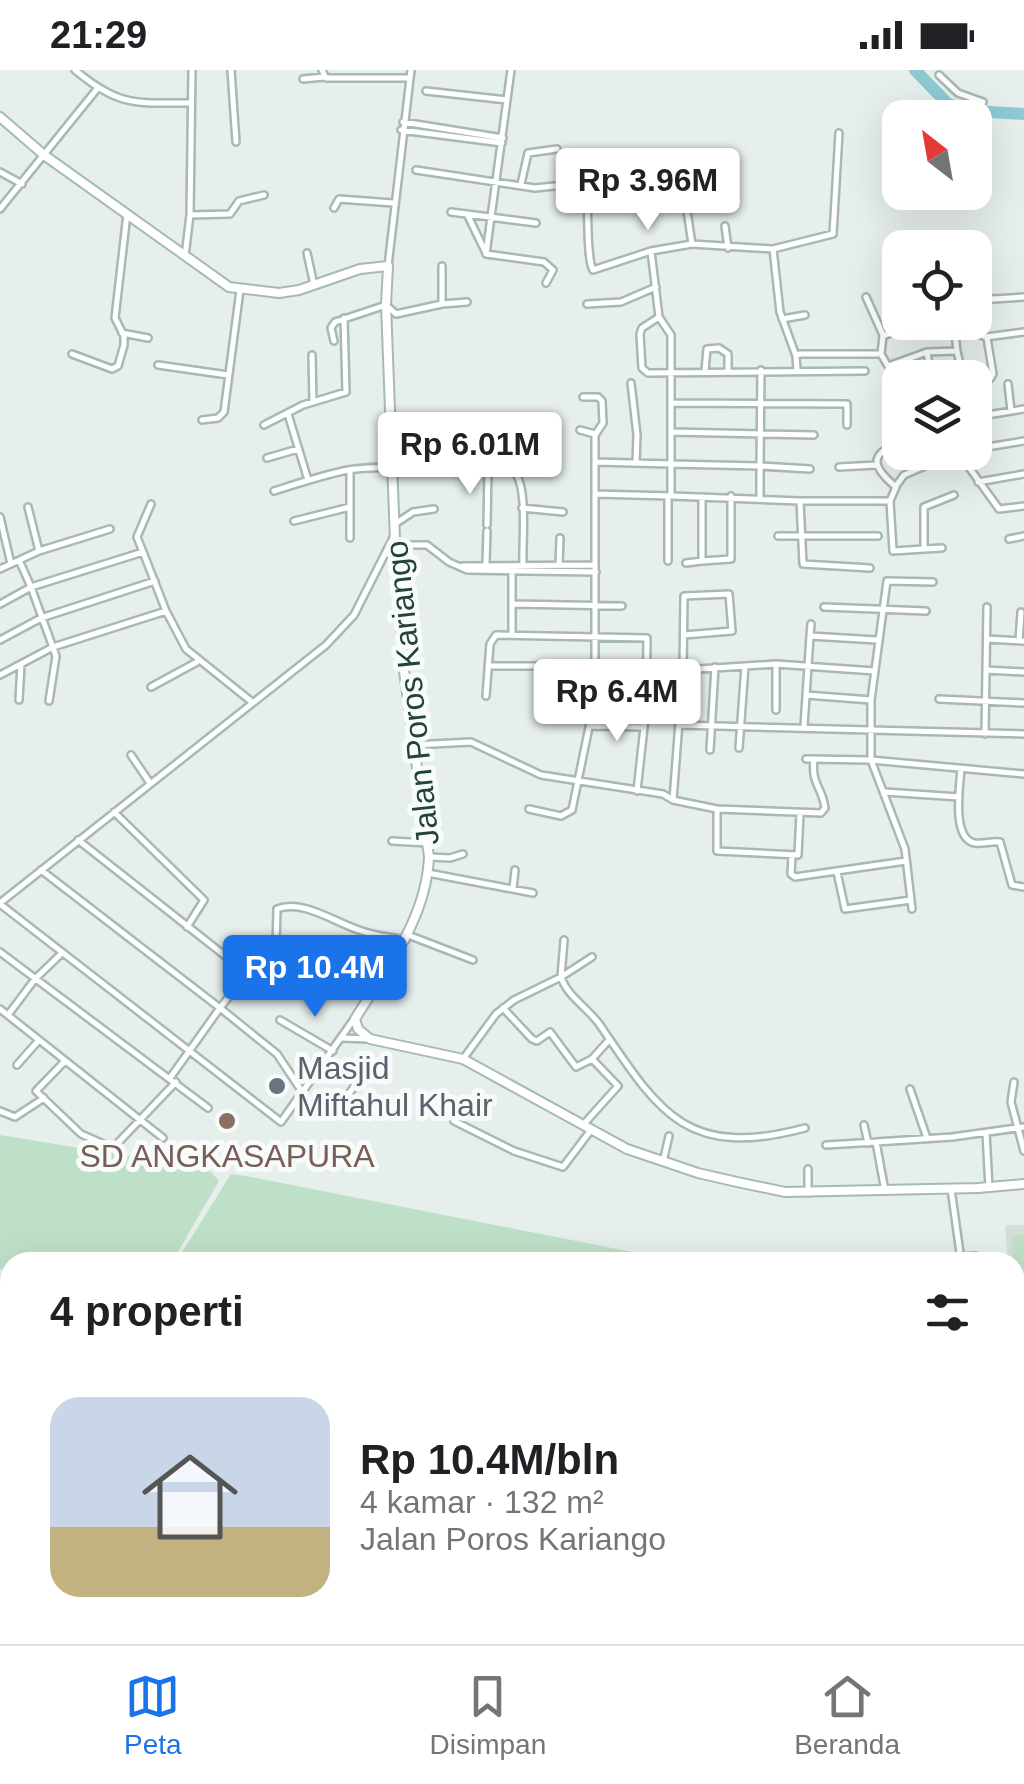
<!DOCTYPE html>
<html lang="id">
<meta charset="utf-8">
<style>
:root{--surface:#fff;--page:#f6f6f6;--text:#202124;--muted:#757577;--line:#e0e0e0;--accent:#1a73e8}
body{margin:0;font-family:Helvetica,sans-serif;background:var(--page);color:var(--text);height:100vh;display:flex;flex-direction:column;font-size:38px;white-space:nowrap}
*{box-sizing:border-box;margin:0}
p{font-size:32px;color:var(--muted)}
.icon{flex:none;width:55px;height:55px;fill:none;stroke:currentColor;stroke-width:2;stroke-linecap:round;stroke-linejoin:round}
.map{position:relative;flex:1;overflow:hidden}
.details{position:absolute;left:0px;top:1182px;width:1025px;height:392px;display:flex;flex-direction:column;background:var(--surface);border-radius:30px 30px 0 0;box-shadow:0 10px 40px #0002}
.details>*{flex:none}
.needle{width:65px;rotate:329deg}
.controls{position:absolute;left:882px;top:30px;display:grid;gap:20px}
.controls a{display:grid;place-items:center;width:110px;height:110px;border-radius:20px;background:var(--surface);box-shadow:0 10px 40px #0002;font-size:50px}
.price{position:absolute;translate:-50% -85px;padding:0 22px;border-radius:10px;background:#fff;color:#222;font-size:32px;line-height:65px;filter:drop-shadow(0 2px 5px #0008)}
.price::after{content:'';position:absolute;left:50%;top:60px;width:30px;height:22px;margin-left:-15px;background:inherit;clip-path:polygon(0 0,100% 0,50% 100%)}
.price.on{background:var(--accent);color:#fff}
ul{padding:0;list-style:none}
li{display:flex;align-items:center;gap:30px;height:250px;padding:0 50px}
li span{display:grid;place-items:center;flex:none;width:280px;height:200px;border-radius:30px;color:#555}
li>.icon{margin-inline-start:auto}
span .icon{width:120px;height:120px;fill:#fffc;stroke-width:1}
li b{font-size:42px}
h2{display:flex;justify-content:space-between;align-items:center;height:120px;padding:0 50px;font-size:42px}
.status{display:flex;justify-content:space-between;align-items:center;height:70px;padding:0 50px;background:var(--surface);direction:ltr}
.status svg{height:28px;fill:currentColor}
.dock{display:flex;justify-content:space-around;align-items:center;height:140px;border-top:2px solid var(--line);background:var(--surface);font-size:28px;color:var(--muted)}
.dock a{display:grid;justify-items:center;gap:5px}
.dock .on{color:var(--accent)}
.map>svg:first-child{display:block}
.built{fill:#d4dfda}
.green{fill:#bfe0c8}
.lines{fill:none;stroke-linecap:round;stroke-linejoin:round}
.stream{stroke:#8ec9d4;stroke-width:2.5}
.river{stroke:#8ec9d4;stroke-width:12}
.taxiway{stroke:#a2b6b0;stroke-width:18}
.runway{stroke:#a2b6b0;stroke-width:45}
.minor-casing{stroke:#a8b8b2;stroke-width:10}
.secondary-casing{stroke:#a4bbb3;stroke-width:12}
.minor{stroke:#fff;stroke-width:5}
.secondary{stroke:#fff;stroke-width:8}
.worship-dot{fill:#6b7280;stroke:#f7fbf9;stroke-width:4}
.education-dot{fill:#8d6e63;stroke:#f7fbf9;stroke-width:4}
.labels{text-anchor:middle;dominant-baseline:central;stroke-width:10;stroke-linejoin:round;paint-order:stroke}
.street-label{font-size:32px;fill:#24423a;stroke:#f7fbf9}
.worship-label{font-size:32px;fill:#5b616d;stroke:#f7fbf9;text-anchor:start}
.education-label{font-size:32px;fill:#785e54;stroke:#f7fbf9}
</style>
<div class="status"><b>21:29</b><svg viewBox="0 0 49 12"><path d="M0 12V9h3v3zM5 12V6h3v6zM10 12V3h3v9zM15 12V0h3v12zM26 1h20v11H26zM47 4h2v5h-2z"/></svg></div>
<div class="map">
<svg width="1024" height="1574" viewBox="0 0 1024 1574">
<rect width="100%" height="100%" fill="#e6efeb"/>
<!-- built -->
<path class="built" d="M1005,1155h19v419h-683l-9,-9h683v-373h-7z"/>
<!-- green -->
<path class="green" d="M0,1065l208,34 11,12 -47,81h-162v9l-10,-2z
M231,1104l15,2 437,86h-507z
M1019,1164h5v207l-9,-2v-111h4l-7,-89z
M0,1261l10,1v142l-10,-2z
M1015,1431l9,4v124l-7,2z
M10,1562v3h116l-11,9h-115z
M429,1565h120l55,9h-177z
M588,1565h200l55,9h-200z"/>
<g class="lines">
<!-- stream -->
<path class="stream" d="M627,1565l54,9"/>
<!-- river -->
<path class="river" d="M915,0l33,34 26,7 50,3"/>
<!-- taxiway -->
<path class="taxiway" d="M866,1565l53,9
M145,1574l12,-9"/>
<!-- runway -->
<path class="runway" d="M0,1232l10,2
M1015,1402l9,2"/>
<!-- minor casing -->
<g class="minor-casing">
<path id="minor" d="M75,0c44,37 61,33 116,33
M231,0l5,72
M322,0l4,8h83
M939,5l19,18 25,9
M303,9l21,-2
M426,21l81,9
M403,52l100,16
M401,60l101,13
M416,100l119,18 29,-3 22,3c3,20 0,70 7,82l58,-19 41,-7 -8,-53
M0,102l22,12
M521,114l7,-31 29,-4
M334,138l5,-9 54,4
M0,139l97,-120
M451,142l85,11
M190,145l40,-1 9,-13 25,-6
M468,146l17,35
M725,156l3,22
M692,174l81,5 60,-15 6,-101
M773,179l7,63 16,44
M307,183l7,32
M486,184l25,-184
M486,184l58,8 9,8 -7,13
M185,186l5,-41 2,-145
M388,196l23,-196
M895,216l5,16
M975,225l18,4 31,-2
M866,227l17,38
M442,234v-38
M587,234l34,-2 35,-15
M659,247l-17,11 -2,6 2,34 6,5 217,-2
M782,249l23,-4
M954,255l32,12 38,-5
M122,263l26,5
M334,271l-3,-13 4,-6 51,-17 10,9 46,-10 25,-2
M957,281l6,27
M927,282l30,-1 -3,-26 -14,-3
M72,284l40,15 6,-3 6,-21v-9l-9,-18 12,-104
M881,284l7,12 39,-14 4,26
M312,285l1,47
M158,295l70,10
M761,300l-1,96 50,3
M797,300l-1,-14 3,-2h82l2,-18 37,-14
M705,301l2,-22 12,-1 9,6v17
M975,312l15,-3 3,-5 -6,-36
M631,313l6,52 -1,27
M1008,314l3,27
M583,327h15l4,4 1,22 -8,12v27l76,2v-129l-12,-18 -8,-66
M672,333l175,1v21
M288,344l20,66
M975,347l49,-8
M202,350l16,-2 6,-6 16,-122
M264,355l39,-20 43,-13 -2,-74
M580,360l15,4
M672,362l142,3
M975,379l49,-8
M958,382l41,57 25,-3
M267,388l31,-9
M839,397l38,-2
M350,400v68
M978,412l46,-8
M896,416l8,-11 54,-23
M274,421c25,-8 49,-16 74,-21 21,-4 158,-6 167,3 13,15 7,71 8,91
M595,424l76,2v-32l89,2v33
M671,426l129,5 3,63 67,4
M702,427v64l29,-2v-63
M800,431h90l6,-14c-25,-21 -27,-33 4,-45
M890,431l3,50 31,-2v-42l30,-12
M28,437l11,44
M522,438l41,4
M0,447l11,47
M294,451l56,-14
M395,454l18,-12 21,-3
M487,455l1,-55
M778,466h100
M1009,469l15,-3
M396,475h31l22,17 18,8 129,2
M924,479l18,-1
M143,482l-6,-15 14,-33
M668,491v-65
M486,493l1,-32
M686,493l16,-2
M559,495l1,-27
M462,496l133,-1
M0,499l39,-18 71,-22
M512,501v33l110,2
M0,534l31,-17 -12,-27
M512,534v30
M824,537l102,4
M810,566l1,-12
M987,569l37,2
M0,570l41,-22 114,-37
M1019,571l2,-29
M488,596h159
M683,600l93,-6 99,7
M986,600l38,2
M0,605l53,-28 113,-36
M151,617l46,-25
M806,625l65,5
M486,626l4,-52 6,-9 151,3 -1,71 -9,82
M595,628l51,-1
M939,629l85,4
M19,630l2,-36
M49,631l7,-45 -25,-69 112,-35 23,59 20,38 66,53
M776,640v-46
M680,655l344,9
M591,656l52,1
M804,656l6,-90 67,4
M985,664l2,-127
M413,675l58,-3 70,33 122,19 10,6 10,-130 1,-74 45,-2 3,37 -48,4
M739,678l6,-82
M710,680l5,-83
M131,685l19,28
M806,689l65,1 153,14
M961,698c-1,17 -10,71 14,75 8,1 17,-2 25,-1l12,43 12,2
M885,722l74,5
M673,730l44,9 104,4 4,-5c-3,-22 -14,-23 -11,-49
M529,739l32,7 11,-6 23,-112v-236
M717,739v42l81,4 2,-42
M114,742l90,88 -17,27
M78,770l169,133
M392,771l36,2
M792,786l-1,18 4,3 111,-16
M429,787l21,1 13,-4
M41,800l179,138 -50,70
M837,802l8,37 66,-9
M428,803l105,20
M513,819l2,-19
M0,833l326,-258 28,-30 40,-79
M0,834l281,218 73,-103
M912,839l-7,-60 -34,-89v-60l16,-119 46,1
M408,865l65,25
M564,870l-3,37 31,-20
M276,875l1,-36c26,-10 57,13 82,21 15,6 31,7 47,10
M0,882l208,156
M503,938l29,31 5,2 13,-9 26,35 16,-8
M0,939l163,129
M8,945l27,-36 27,-26
M280,950l53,31
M342,968l27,1
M328,989l29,23 -20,30
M463,989l33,-45 18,-14 47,-23c6,19 27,31 39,48 60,89 87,134 205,103
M65,991l-29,30 45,43 32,14 63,-66
M17,995l22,-25
M1014,1012l-3,20 13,49
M910,1019l17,49
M303,1023l-26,-39 -57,-46 48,-61 33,-6 17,2
M0,1041l15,6 29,-19
M454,1051l60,30 49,16 28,-37
M583,1055l35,-39 -26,-27 17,-19
M864,1055l4,18
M986,1063l3,55
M826,1075l50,-3
M663,1092l6,-26
M808,1099v24
M951,1119l9,64 2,4 14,-1
M885,1121l-9,-49 76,-5 72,-10"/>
</g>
<!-- secondary casing -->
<g class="secondary-casing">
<path id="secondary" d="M0,47l44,38 185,132 50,6 20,-3 61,-21 28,-3 -2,39 9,235 9,131 25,186c-3,63 -42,110 -74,162l3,10 12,10 93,20 164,90 71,24 39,9 48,10 193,-4 46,-4"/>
</g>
<!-- minor -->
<use href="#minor" class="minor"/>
<!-- secondary -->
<use href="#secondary" class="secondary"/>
</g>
<!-- markers -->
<circle class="worship-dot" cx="277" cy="1016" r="10"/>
<circle class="education-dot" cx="227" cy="1051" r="10"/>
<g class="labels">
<!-- street labels -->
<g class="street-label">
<text transform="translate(412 623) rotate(-96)">Jalan Poros Kariango</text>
</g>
<!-- worship labels -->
<g class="worship-label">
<text x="297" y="998">Masjid<tspan x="297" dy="37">Miftahul Khair</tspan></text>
</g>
<!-- education labels -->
<g class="education-label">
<text x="227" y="1086">SD ANGKASAPURA</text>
</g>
</g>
</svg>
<div class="controls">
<a><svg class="needle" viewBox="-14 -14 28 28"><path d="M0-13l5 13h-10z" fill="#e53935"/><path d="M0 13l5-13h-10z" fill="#757577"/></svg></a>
<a><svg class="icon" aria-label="locate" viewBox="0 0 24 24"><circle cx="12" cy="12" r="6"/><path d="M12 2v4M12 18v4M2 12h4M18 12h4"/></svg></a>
<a><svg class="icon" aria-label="layers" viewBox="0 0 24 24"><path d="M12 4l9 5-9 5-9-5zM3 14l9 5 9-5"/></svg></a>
</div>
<b class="price" style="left:648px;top:163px">Rp 3.96M</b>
<b class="price" style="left:470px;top:427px">Rp 6.01M</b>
<b class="price" style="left:617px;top:674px">Rp 6.4M</b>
<b class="price on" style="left:315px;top:950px">Rp 10.4M</b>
<section class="details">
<h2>4 properti<svg class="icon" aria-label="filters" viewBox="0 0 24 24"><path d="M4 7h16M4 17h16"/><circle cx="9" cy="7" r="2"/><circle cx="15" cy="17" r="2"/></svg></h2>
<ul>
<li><span style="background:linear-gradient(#c9d6e8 65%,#c2b280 0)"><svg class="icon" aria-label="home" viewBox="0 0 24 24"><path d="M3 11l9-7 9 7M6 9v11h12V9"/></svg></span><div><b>Rp 10.4M/bln</b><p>4 kamar · 132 m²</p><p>Jalan Poros Kariango</p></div></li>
</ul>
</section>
</div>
<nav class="dock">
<a class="on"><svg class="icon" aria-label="map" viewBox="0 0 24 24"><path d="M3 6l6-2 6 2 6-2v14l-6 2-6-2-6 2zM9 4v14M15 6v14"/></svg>Peta</a>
<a><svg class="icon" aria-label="saved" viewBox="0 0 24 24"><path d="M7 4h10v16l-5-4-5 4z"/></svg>Disimpan</a>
<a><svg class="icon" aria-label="home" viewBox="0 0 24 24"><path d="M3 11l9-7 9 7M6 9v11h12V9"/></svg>Beranda</a>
</nav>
